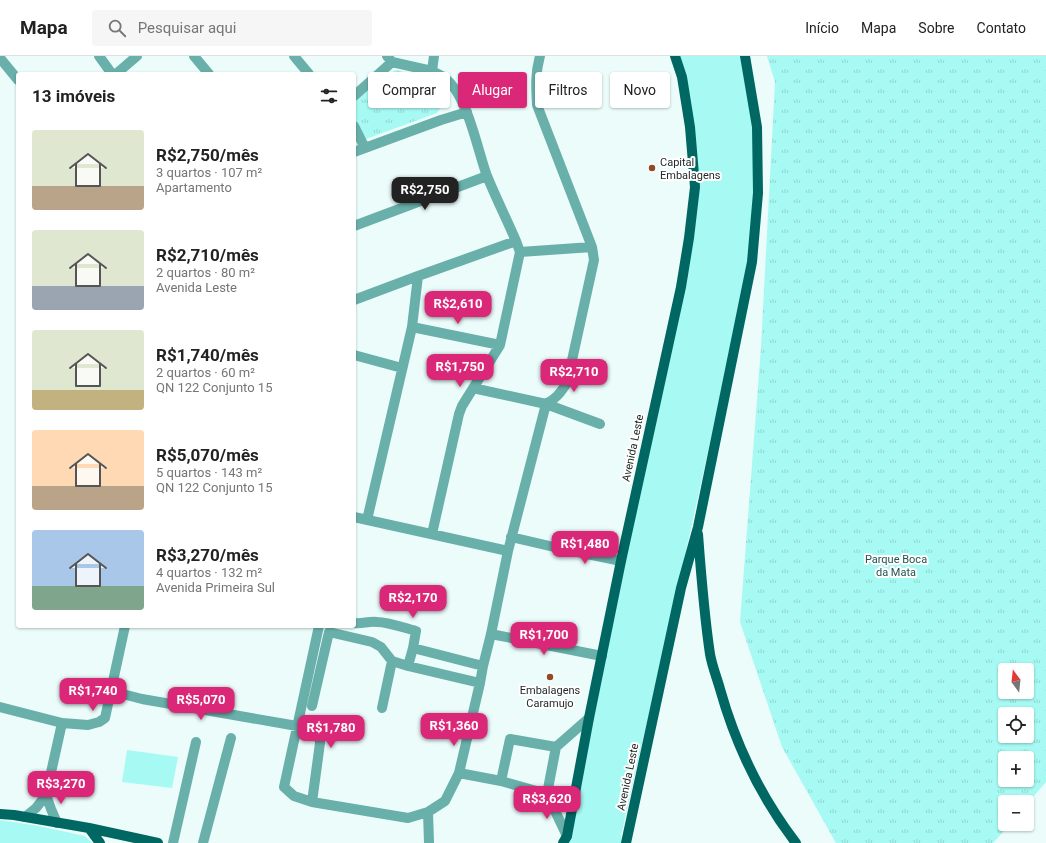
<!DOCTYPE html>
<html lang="pt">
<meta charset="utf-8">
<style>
:root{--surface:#fff;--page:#f6f6f6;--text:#222;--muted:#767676;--line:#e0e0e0;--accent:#db2777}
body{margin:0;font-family:Roboto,sans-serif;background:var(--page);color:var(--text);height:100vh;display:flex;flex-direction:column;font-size:15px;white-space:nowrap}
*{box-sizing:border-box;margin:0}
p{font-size:13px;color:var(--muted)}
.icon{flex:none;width:22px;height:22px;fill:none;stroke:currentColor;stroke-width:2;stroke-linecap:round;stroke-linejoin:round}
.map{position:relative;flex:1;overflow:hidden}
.panel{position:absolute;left:16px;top:16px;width:340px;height:556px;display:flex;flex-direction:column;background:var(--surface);border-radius:4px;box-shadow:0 1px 3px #0004}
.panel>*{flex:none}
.banner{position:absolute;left:368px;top:16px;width:380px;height:36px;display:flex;gap:8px}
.needle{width:26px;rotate:345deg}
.tools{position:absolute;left:998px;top:607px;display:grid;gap:8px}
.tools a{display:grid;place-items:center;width:36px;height:36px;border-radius:4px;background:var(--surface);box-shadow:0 1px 3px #0004;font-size:20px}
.price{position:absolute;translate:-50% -34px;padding:0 9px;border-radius:8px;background:var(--accent);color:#fff;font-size:13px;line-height:26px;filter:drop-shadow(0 1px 2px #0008)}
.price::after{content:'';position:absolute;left:50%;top:24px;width:12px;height:9px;margin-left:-6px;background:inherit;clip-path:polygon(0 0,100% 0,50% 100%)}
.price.current{background:#222;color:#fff}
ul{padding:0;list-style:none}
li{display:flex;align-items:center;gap:12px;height:100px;padding:0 16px}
li span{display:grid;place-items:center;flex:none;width:112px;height:80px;border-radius:4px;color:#555}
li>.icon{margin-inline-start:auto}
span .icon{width:48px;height:48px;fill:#fffc;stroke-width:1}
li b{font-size:17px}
h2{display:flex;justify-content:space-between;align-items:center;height:48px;padding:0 16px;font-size:17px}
.pill{padding:0 14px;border-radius:4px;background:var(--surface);box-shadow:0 1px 3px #0004;font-size:14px;line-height:36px}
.pill.current{background:var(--accent);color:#fff}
header{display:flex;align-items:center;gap:24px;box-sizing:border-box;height:56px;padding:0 20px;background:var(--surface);border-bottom:1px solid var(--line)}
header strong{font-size:19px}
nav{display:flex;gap:22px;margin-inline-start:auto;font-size:14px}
.search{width:280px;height:36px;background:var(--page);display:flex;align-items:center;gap:10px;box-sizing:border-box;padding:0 14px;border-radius:4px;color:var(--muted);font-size:15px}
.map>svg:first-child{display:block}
.grass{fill:#a7f9f3}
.park{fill:url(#park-tufts);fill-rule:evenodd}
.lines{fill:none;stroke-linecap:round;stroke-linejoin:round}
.minor{stroke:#69afaa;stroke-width:10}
.major{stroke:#006763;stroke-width:10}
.poi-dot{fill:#914a25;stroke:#fff;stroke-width:1.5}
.labels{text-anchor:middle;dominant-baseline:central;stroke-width:4;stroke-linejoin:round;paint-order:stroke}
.poi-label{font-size:11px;fill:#232a29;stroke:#fff;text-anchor:start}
.street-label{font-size:11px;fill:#232a29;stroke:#fff}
.park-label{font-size:11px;fill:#245350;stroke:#fff}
</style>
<header>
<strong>Mapa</strong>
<div class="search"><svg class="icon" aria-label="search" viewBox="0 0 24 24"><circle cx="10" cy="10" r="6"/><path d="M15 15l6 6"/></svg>Pesquisar aqui</div>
<nav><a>Início</a><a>Mapa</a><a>Sobre</a><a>Contato</a></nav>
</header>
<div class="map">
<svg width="1046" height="787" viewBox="0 0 1046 787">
<defs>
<pattern id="park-tufts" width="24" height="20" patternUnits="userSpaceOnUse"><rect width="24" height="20" fill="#a7f9f3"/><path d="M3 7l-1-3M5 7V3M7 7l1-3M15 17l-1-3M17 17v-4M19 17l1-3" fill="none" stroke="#8fd6d0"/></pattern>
</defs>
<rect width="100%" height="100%" fill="#ebfcfb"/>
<!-- grass -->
<path class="grass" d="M675,0h73l11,71 -9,134 -58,263 -71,312 1,7h-62l2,-7 120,-549 14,-99 -1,-62z
M127,694l51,7 -6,31 -50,-6z
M0,764l39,6 46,10 7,7h-92z"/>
<!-- park -->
<path class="park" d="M767,0h279v726l-19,22v-2h-22v22h5l-17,19h-157l-54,-96 -42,-125 21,-275 14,-265zM1005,614h22v22h-22zM1005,658h22v22h-22zM1005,702h22v22h-22z
M396,14l35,10 16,19 -10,14 -71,26 -12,-20v-19l9,-12z"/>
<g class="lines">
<!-- minor -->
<path class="minor" d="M99,0l13,18
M194,0l15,18
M294,0l15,18
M387,0l5,6 40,9 2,-15
M0,2l18,22
M432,15c4,2 9,4 13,7 23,18 32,71 42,98 9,22 20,44 29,65l4,11 72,-5
M116,18l21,-18
M354,40l38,-34
M354,70l11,22
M354,96l87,-32 26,-8
M354,170l133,-50
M354,244l64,-24 98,-35
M412,271l88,18
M354,299l48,13
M473,332l73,16 54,20
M354,461l154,34 38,-147c11,-6 14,-11 21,-21l27,-123 -2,-13 -55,-142c-1,-18 -2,-31 3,-49
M367,464l45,-193 6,-51
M432,478l27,-120 3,-8 38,-61 20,-93
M511,481l43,10 67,14
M354,567c8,1 15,-2 23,-1 12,0 27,6 39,9l-3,17 -5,18
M319,570l-35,161 10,9 18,6 96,16 20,-6 17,-11 14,-28 21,-90 3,-17 8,-32 17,-83
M491,578l111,22
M413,592l70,18
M111,635l31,8 155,27 16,3 4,2 2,4 1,8 -8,59
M312,650l17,-74 43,10 9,5 11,14
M0,651l62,16 26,2 11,-3 6,-4 20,-92
M382,652l10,-47 16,5 72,17
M459,717l42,8 46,13
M501,725l9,-42 46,8
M46,739l5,14 6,14
M428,756l1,31
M25,761l11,-9 10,-13 16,-72
M567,780l-20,-42 9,-47 33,-29
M173,787l23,-101
M203,787l28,-105"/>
<!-- major -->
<path class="major" d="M698,478c3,40 6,80 12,120 2,12 7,24 10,35 16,57 40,107 76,154
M0,758l14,1 75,13 69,15
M89,772l11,15
M563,787l4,-7 22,-118 32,-157 60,-274 8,-49 6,-51 -5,-60 -8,-50 -7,-21
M626,787l55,-255 17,-61 54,-265 6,-69 -1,-66 -12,-71"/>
</g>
<!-- markers -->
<g class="poi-dot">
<circle cx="652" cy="112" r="4"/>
<circle cx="550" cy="621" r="4"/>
</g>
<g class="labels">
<!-- poi labels -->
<g class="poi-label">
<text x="660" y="106">Capital<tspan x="660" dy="13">Embalagens</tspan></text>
<text x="550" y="634" text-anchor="middle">Embalagens<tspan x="550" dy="13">Caramujo</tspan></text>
</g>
<!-- street labels -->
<g class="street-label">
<text transform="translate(633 392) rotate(-78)">Avenida Leste</text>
<text transform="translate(628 721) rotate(-78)">Avenida Leste</text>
</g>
<!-- park labels -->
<g class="park-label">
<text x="896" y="503">Parque Boca<tspan x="896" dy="13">da Mata</tspan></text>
</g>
</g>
</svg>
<div class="tools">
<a><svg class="needle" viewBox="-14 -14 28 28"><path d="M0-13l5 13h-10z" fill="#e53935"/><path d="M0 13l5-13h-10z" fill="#767676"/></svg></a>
<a><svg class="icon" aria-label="locate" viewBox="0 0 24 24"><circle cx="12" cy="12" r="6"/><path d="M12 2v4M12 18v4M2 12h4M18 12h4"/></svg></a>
<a>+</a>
<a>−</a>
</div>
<b class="price current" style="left:425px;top:155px">R$2,750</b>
<b class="price" style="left:458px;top:269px">R$2,610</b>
<b class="price" style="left:460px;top:332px">R$1,750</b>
<b class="price" style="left:574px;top:337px">R$2,710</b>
<b class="price" style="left:585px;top:509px">R$1,480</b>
<b class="price" style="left:413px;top:563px">R$2,170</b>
<b class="price" style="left:544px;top:600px">R$1,700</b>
<b class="price" style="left:93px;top:656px">R$1,740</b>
<b class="price" style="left:201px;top:665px">R$5,070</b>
<b class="price" style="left:454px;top:691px">R$1,360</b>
<b class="price" style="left:331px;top:693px">R$1,780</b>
<b class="price" style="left:61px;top:749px">R$3,270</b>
<b class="price" style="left:547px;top:764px">R$3,620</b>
<div class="banner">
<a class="pill">Comprar</a>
<a class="pill current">Alugar</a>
<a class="pill">Filtros</a>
<a class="pill">Novo</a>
</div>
<section class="panel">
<h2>13 imóveis<svg class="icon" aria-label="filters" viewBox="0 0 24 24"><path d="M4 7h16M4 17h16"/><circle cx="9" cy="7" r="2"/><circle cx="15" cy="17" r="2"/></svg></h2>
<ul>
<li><span style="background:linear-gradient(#dfe7d0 70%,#b9a48a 0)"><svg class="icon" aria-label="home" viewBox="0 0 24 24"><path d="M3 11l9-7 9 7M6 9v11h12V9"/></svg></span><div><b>R$2,750/mês</b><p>3 quartos · 107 m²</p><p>Apartamento</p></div></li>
<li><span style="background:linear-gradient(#dfe7d0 70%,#9aa5b1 0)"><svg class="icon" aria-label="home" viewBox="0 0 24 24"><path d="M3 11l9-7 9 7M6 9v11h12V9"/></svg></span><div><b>R$2,710/mês</b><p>2 quartos · 80 m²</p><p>Avenida Leste</p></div></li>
<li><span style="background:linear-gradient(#dfe7d0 75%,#c2b280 0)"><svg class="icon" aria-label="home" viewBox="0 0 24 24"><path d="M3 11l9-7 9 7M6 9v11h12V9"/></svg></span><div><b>R$1,740/mês</b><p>2 quartos · 60 m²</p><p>QN 122 Conjunto 15</p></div></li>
<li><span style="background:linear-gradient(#ffd9b3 70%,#b9a48a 0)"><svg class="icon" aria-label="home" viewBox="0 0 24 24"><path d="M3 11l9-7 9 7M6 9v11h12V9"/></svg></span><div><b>R$5,070/mês</b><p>5 quartos · 143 m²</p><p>QN 122 Conjunto 15</p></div></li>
<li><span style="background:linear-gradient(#a9c7e8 70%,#7fa58c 0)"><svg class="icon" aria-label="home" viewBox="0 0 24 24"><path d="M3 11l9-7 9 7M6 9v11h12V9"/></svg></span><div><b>R$3,270/mês</b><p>4 quartos · 132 m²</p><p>Avenida Primeira Sul</p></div></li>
</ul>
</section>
</div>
